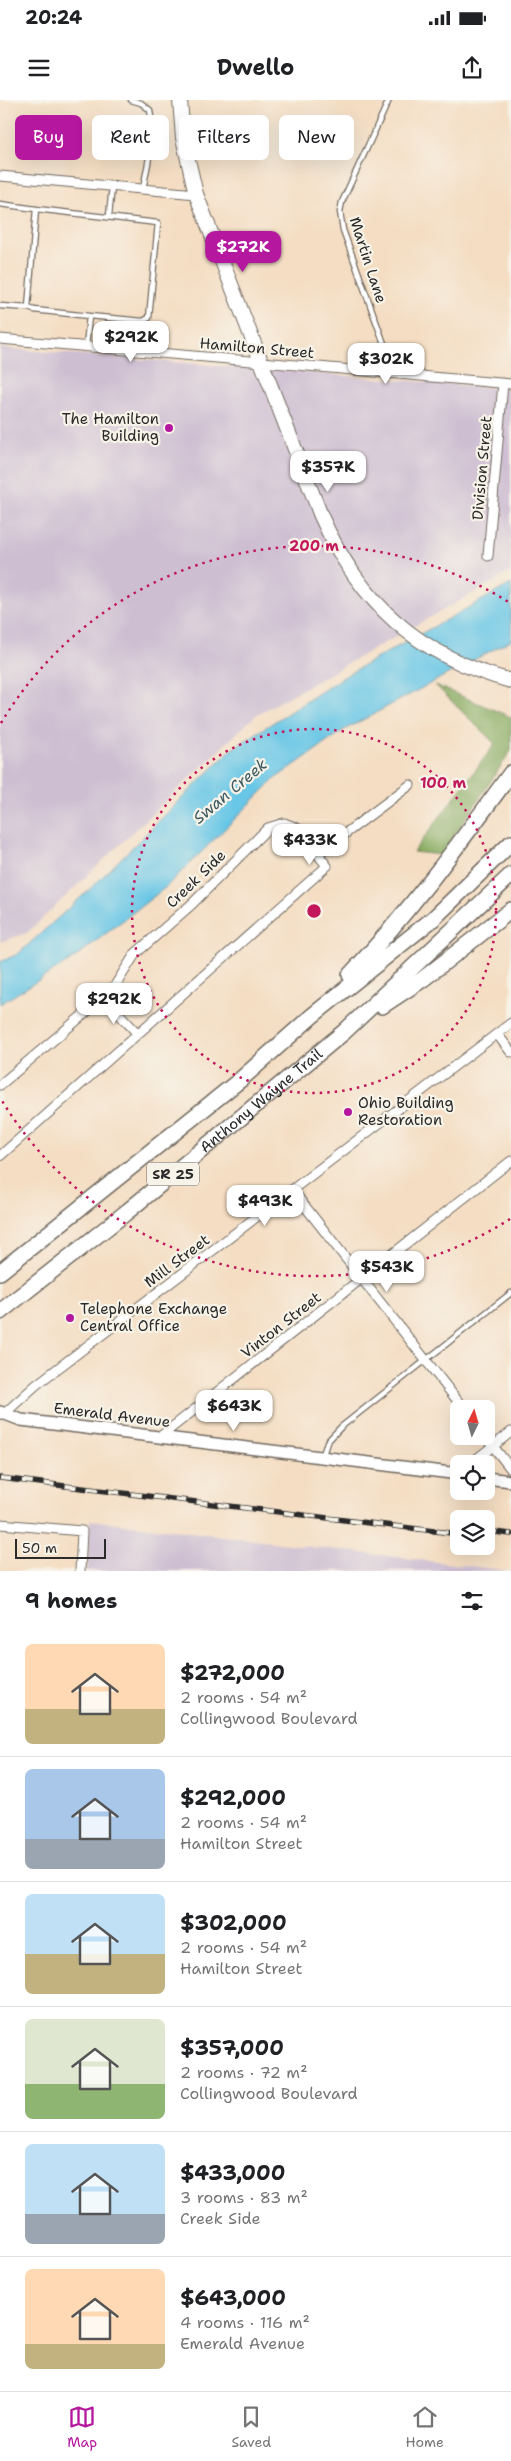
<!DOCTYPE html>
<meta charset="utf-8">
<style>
:root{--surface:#fff;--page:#f6f6f6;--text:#202124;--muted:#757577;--line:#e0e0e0;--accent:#b5179e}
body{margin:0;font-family:"Shantell Sans",sans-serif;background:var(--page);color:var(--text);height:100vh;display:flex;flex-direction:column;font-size:19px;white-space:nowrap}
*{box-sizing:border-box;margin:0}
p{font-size:16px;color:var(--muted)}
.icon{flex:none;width:28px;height:28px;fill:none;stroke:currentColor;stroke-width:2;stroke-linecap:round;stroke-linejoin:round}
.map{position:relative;height:1471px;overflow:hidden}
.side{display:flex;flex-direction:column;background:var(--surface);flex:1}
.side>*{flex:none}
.top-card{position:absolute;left:15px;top:15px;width:481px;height:45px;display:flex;gap:10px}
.needle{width:32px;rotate:5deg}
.buttons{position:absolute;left:450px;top:1300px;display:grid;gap:10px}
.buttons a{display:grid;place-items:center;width:45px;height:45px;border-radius:8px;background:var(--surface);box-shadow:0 5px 20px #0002;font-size:25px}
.scale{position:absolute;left:15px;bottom:12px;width:91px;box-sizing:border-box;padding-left:5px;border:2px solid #2b2b2b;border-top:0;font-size:14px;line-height:18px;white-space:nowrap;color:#2b2b2b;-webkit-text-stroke:4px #f7f3e8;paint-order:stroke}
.price{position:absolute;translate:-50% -42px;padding:0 11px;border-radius:10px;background:#fff;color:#222;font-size:16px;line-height:32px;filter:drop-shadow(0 1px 2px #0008)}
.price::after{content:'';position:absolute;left:50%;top:30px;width:15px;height:11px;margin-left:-8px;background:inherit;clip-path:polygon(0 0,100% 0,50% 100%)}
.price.on{background:var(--accent);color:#fff}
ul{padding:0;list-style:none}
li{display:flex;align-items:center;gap:15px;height:125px;padding:0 25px}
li+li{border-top:1px solid var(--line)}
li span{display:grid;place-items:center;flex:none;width:140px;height:100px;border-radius:8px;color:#555}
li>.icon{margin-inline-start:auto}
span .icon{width:60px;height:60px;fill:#fffc;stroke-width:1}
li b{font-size:21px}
h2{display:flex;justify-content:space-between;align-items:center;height:60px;padding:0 25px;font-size:21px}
.pill{padding:0 18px;border-radius:8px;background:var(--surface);box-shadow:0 5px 20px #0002;font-size:18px;line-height:45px}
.pill.on{background:var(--accent);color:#fff}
.status{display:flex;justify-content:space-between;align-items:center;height:35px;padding:0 25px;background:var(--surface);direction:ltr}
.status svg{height:14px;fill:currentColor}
header{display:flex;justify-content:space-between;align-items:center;height:65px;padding:0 25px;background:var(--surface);font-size:22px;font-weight:700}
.tab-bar{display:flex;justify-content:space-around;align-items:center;height:70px;border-top:1px solid var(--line);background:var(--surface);font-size:14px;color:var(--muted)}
.tab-bar a{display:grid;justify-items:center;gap:2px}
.tab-bar .on{color:var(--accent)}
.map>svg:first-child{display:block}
.industrial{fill:#cdbed2}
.forest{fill:#84a85c;stroke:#586a44}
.water{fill:#68c6e6;stroke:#4a7888}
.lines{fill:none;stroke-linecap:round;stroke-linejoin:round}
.service-casing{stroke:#716960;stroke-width:7}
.minor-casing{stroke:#716960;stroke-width:11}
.tertiary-casing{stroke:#716960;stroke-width:14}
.secondary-casing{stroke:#716960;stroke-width:16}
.trunk-casing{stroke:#716960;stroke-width:18}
.service{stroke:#fff;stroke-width:4.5}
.minor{stroke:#fff;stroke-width:9}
.tertiary{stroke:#fff;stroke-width:11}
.secondary{stroke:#fff;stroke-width:14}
.trunk{stroke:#fff;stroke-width:15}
.rail-casing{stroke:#2b2b2b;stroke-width:5.5}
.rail{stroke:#f7f3e8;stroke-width:4;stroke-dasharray:11;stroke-linecap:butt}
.ring{fill:none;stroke:#c2185b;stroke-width:2.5;stroke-dasharray:2.5 5}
.poi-dot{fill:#b5179e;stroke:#f7f3e8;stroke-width:2}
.labels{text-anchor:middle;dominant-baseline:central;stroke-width:4.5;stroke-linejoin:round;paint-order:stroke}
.shield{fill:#f7f3e8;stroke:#686764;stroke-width:1}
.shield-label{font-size:14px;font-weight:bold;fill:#2b2b2b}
.street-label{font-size:15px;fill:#2b2b2b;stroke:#f7f3e8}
.poi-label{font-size:15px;fill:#2b2b2b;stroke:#f7f3e8;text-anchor:start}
.water-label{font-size:16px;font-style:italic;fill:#3d5a63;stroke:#f7f3e8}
.centre{fill:#c2185b;stroke:#f7f3e8;stroke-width:2.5}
.ring-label{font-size:15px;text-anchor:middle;font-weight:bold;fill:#c2185b;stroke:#f7f3e8;stroke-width:4.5;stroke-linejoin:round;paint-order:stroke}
</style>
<div class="status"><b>20:24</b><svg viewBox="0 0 49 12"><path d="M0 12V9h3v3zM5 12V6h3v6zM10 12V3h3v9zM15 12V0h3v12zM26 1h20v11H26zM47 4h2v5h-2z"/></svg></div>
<header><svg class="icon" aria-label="menu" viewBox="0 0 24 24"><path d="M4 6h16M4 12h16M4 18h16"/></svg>Dwello<svg class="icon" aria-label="share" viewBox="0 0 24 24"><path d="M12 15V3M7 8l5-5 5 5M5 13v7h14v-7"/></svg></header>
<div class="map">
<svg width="511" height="1471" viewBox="0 0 511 1471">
<rect width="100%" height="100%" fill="#f7f3e8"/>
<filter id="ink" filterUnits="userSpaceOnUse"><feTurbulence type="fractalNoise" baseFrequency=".02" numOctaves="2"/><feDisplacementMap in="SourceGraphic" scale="10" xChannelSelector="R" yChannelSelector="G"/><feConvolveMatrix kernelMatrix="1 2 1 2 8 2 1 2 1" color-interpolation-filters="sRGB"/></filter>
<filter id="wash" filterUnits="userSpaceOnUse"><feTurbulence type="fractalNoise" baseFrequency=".0096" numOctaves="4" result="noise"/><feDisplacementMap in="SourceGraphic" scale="20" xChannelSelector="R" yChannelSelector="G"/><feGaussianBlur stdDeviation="1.12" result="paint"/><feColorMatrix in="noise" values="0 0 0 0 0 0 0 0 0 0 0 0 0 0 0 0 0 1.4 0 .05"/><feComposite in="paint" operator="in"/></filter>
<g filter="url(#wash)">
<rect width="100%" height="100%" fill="#f4ddc2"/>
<!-- industrial -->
<path class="industrial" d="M0,248l511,41v183l-255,143 -229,218 -27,9z
M90,1420l421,51h-424z"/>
<!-- forest -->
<path class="forest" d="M435,585l76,32v34l-70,104 -28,-3 82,-108z"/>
<!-- water -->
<path class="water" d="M511,484v56l-167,90 -68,48 -110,109 -93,72 -73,45v-42l18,-8 73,-66 141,-139 118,-76z"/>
</g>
<g filter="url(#ink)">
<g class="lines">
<!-- service casing -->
<g class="service-casing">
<path id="service" d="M131,0l10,3 9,7c5,28 -2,52 -7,79
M389,0l-47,102 -2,10 3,18 52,144
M0,104l36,5
M109,116l3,-30
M0,206l28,2
M86,247l3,-31 -55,-6 -6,-2 8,-99 122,14 -9,95 -6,3 -54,-5
M323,1355l4,-13 14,-15 170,-134"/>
</g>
<!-- minor casing -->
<g class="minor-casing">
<path id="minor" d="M0,76l196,18
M0,239l511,45
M488,456l15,-173
M318,754l92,-69
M106,900l32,34
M497,934l14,18
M0,985l89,-75 17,-10 29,-46 57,-50 76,-76 16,-5 13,5 30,38 -327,290
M293,1091l171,218
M4,1314l32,-29 475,-362
M161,1336l350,-275
M485,1336l26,33
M470,1364l41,-32
M0,1424l82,7 -2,40"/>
</g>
<!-- tertiary casing -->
<g class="tertiary-casing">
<path id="tertiary" d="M0,1312l21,8 438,54
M486,1378l25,3"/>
</g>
<!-- secondary casing -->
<g class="secondary-casing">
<path id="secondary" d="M180,0l3,38 13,56 125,322c39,87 97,140 190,165"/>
</g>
<!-- trunk casing -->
<g class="trunk-casing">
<g id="trunk">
<path d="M350,875c59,-63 110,-132 161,-202"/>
<path d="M382,906l41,-27 88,-69"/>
<path d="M0,1172l240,-192 72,-64 122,-98 77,-75"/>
<path id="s1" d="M0,1212l128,-101 216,-179 167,-157"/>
</g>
</g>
<!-- service -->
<use href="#service" class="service"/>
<!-- minor -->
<use href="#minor" class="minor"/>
<!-- tertiary -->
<use href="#tertiary" class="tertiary"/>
<!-- secondary -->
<use href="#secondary" class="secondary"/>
<!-- trunk -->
<use href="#trunk" class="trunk"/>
<!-- rail casing -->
<g class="rail-casing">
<path id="rail" d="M0,1378l459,56
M486,1431l25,3"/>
</g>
<!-- rail -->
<use href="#rail" class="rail"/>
</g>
</g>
<!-- distance rings -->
<g class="ring">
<circle cx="314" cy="811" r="182"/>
<path d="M510 1119A365 365 0 0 1 1 999M1 623A365 365 0 0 1 510 503"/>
</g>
<!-- markers -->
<g class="poi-dot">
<circle cx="169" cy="328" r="5"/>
<circle cx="348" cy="1012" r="5"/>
<circle cx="70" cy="1218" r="5"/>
</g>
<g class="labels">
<!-- shield labels -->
<rect class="shield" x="147" y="1062.5" width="52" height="23" rx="4"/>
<g class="shield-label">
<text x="173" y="1074">SR 25</text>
</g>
<!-- street labels -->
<g class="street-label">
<text transform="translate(368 160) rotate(72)">Martin Lane</text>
<text transform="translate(257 248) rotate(5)">Hamilton Street</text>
<text transform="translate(482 368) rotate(-85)">Division Street</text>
<text transform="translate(196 779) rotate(-44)">Creek Side</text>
<text stroke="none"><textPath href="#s1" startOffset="336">Anthony Wayne Trail</textPath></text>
<text transform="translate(177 1161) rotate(-37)">Mill Street</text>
<text transform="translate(281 1225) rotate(-38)">Vinton Street</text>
<text transform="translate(112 1315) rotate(7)">Emerald Avenue</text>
</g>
<!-- poi labels -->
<g class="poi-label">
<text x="159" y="319" text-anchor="end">The Hamilton<tspan x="159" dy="17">Building</tspan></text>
<text x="358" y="1003">Ohio Building<tspan x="358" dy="17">Restoration</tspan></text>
<text x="80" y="1209">Telephone Exchange<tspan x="80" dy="17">Central Office</tspan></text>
</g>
<!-- water labels -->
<g class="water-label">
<text transform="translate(230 691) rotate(-40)">Swan Creek</text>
</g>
</g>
<circle cx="314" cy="811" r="8" class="centre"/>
<g class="ring-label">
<text x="314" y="451">200 m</text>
<text x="443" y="688">100 m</text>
</g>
</svg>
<div class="buttons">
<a><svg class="needle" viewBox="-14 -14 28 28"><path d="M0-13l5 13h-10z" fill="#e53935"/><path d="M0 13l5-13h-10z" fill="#757577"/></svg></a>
<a><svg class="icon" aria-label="locate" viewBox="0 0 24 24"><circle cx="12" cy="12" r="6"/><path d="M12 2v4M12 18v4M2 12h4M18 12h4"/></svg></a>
<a><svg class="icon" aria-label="layers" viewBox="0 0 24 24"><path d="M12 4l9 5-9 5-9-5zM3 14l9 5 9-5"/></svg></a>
</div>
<div class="scale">50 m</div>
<b class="price on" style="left:243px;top:173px">$272K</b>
<b class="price" style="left:131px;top:263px">$292K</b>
<b class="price" style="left:386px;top:285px">$302K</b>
<b class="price" style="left:328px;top:393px">$357K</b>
<b class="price" style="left:310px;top:766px">$433K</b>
<b class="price" style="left:114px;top:925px">$292K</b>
<b class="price" style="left:265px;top:1127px">$493K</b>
<b class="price" style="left:387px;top:1193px">$543K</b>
<b class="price" style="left:234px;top:1332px">$643K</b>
<div class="top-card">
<a class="pill on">Buy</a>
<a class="pill">Rent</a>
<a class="pill">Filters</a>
<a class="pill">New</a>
</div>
</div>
<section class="side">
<h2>9 homes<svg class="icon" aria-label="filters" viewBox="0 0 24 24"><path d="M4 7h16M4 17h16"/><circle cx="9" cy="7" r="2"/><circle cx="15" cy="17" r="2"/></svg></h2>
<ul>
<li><span style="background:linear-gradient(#ffd9b3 65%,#c2b280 0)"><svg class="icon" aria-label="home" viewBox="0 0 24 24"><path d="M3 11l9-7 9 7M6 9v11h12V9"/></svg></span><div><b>$272,000</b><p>2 rooms · 54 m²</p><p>Collingwood Boulevard</p></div></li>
<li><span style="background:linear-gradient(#a9c7e8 70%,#9aa5b1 0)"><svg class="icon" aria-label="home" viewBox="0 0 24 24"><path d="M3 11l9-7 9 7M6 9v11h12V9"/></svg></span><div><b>$292,000</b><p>2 rooms · 54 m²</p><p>Hamilton Street</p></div></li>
<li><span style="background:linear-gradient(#bfe0f5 60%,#c2b280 0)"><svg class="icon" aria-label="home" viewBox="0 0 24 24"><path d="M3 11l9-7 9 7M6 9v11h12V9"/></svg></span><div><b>$302,000</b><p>2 rooms · 54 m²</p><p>Hamilton Street</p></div></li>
<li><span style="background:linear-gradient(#dfe7d0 65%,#8fb573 0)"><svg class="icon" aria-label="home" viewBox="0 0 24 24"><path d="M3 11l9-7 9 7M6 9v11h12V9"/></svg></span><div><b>$357,000</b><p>2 rooms · 72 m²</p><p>Collingwood Boulevard</p></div></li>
<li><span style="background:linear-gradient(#bfe0f5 70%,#9aa5b1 0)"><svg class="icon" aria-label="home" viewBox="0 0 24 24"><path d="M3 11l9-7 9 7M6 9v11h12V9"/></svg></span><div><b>$433,000</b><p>3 rooms · 83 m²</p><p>Creek Side</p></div></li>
<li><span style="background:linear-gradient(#ffd9b3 75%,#c2b280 0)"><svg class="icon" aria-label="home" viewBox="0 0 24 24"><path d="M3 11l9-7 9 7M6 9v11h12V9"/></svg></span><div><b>$643,000</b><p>4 rooms · 116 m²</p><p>Emerald Avenue</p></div></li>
</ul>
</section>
<nav class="tab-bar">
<a class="on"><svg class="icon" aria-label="map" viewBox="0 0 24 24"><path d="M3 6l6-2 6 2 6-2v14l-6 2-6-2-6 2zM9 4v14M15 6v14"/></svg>Map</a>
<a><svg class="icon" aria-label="saved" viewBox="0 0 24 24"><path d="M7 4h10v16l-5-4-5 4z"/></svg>Saved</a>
<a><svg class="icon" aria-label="home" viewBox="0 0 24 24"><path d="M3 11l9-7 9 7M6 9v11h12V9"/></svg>Home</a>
</nav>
